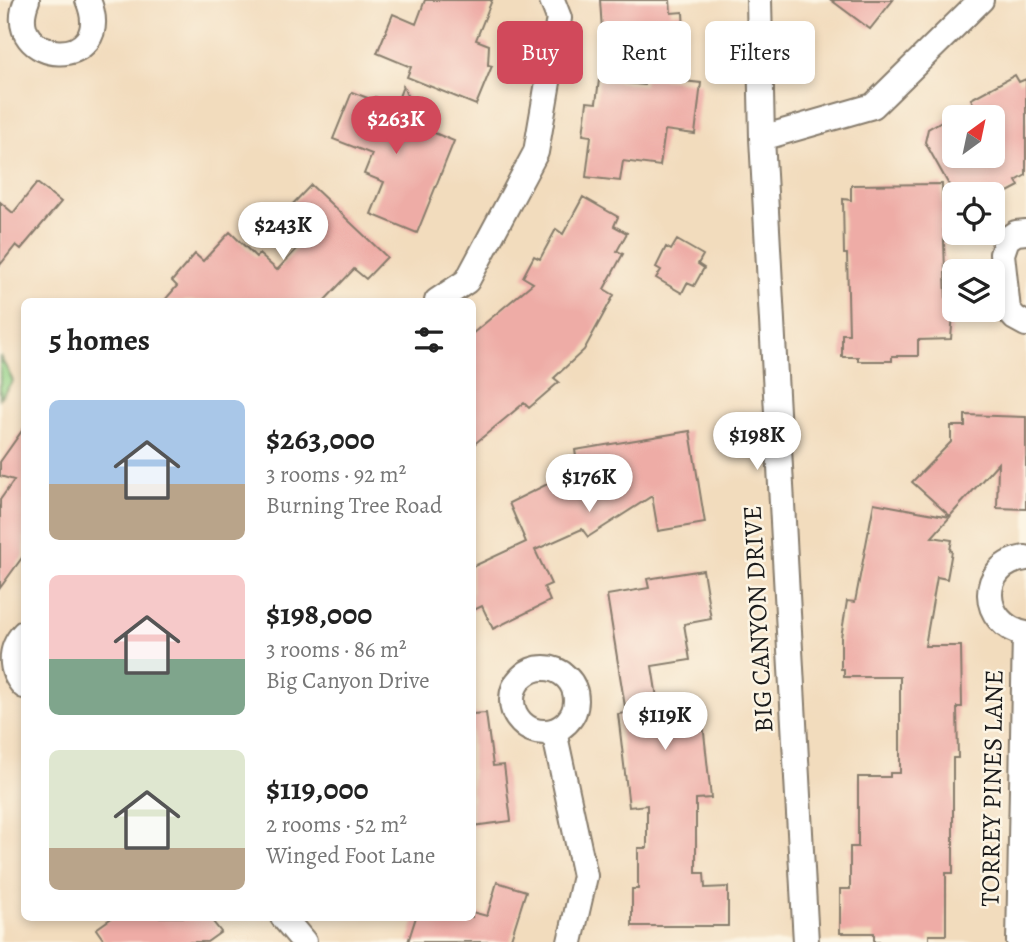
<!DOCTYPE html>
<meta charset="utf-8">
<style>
:root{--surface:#fff;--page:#f6f6f6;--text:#222;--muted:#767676;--accent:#d1495b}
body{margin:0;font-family:Alegreya,serif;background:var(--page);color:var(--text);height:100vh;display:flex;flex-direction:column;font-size:26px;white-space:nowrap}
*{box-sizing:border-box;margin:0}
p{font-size:23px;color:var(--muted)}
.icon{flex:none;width:38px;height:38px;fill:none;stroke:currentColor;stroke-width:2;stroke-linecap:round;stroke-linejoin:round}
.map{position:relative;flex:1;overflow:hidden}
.sheet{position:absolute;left:21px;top:298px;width:455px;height:623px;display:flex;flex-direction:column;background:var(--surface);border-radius:10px;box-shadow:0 4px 10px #0003}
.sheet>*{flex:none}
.hud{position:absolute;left:497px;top:21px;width:424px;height:63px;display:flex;gap:14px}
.needle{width:46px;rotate:33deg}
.fabs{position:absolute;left:942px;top:105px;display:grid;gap:14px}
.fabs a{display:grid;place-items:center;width:63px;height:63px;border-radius:10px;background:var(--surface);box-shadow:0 4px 10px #0003;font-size:35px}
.price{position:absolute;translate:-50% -60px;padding:0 16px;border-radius:24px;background:#fff;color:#222;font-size:23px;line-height:46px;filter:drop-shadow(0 2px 4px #0008)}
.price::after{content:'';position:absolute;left:50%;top:42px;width:21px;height:16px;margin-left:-10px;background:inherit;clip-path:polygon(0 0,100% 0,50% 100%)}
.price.on{background:var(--accent);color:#fff}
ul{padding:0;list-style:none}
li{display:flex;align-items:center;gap:21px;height:175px;padding:0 28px}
li span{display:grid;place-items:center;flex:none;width:196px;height:140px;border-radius:10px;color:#555}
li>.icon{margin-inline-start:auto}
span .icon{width:84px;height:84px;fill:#fffc;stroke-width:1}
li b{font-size:30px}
h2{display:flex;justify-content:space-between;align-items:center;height:84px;padding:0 28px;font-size:30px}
.chip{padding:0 24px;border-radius:10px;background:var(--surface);box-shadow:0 4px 10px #0003;font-size:24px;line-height:63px}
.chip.on{background:var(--accent);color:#fff}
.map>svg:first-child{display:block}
.green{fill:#94d288;stroke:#587752;stroke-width:2}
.building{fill:#eeaca6;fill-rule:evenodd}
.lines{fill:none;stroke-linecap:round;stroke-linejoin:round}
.minor-casing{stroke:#877c6c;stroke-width:28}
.minor{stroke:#fff;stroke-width:24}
.labels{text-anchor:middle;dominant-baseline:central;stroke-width:5;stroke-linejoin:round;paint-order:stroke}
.street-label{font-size:26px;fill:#1c1c1c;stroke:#fcf5e5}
</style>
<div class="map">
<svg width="1026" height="942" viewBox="0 0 1026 942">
<rect width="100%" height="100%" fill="#fcf5e5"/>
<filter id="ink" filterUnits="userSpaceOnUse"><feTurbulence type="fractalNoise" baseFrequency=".0143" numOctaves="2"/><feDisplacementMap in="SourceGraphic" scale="14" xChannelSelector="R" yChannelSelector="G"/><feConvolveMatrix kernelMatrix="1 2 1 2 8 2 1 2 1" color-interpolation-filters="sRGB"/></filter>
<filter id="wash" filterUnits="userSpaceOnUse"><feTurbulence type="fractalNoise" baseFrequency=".00686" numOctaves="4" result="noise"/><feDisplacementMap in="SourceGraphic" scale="28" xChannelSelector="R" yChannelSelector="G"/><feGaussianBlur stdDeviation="1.57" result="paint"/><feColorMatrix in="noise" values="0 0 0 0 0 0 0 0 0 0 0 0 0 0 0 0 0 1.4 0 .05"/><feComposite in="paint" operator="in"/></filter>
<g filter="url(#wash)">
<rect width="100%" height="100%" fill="#f2dcbd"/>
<!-- green -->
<path class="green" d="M0,356l13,25 -13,17z"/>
<g id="blocks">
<!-- building -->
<path class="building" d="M425,0h67l-16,40 13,5 -1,20 4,1 -16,39 -69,-28 4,-10 -34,-14 16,-39 23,10z
M600,0h70l1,13 12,-1 1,21 -46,3 1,7 -36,2z
M831,0h62l-23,29z
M1015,75l4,7 7,-3v96l-10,6 3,5 -15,8h-50l-29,-52 3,-13 45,-26 -2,-4zM954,117h38v39h-38z
M645,77l56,6 -6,51 -30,-4 -5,36 -37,-5 -3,20 -34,-4 5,-41 -8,-1 4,-33 9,1 3,-23 45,5z
M403,86l17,41 34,14 -37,92 -46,-19 13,-32 -20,-8 8,-20 -39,-15 19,-47 21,8 2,-3 21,8z
M37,183l24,19 -40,47 -5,-4 -16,20v-63l13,11z
M942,184l4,116h8l-3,39 -33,1v16h-26v5h-34v-4h-16v-23h7l-2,-80h-3l-1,-55 8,1v-15z
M311,185l76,72 -21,22 -12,-10 -30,32h-160l13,-15 -5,-5 23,-27 8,7 27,-29 26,25 3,-3 18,16 35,-37 -25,-23z
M583,197l35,20 -4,9 13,7 -10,18 6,3 -19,35 10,6 -30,55 -30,28 5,4 -30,26 -5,-5 -52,43v-112l61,-51 -10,-6 11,-21 6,3 16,-30 7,5z
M677,240l26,15 -5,9 6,4 -10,18 -7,-3 -5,10 -26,-15 5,-8 -5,-3 10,-20 5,3z
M965,415l61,2v92l-29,-1 1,-45 -48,53 -38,-34 39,-40v-16h14z
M24,428v127l-24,33v-88l14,-20 -14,-4v-14z
M690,431l15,92 -47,8 -6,-35 -64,41 -6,-8 -47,21 16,34 -7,3 6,14 -57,28 -11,-23 -10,5v-44l54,-25 -17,-39 55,-27 -1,-4 15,-3 -3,-19z
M874,503l76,14 -18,20 20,3 -2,10 2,1 -5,28 -10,-2 -12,69h36l1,61h-5l1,51h-5v115h-7v62h-17v7h-55v-9h-34v-44h10v-42h8v-70h32v-4h10v-96h-56v-8h-3v-32l6,-36 8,1z
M703,570l8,49 -27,5 6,36 -38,6 6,38 35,-4 1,6 7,-1 10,93 -15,1v74h8l1,15 23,-1v39h-96v-37h6v-41h9v-43l-18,2 -11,-93 8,-1 -19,-118 42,-7 -2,-9z
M486,713l7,53 11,-1 7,56 -39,5v-112z
M497,882l29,9 -16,51h-102l8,-25h56v-5l15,4z
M113,917h96l12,15 -14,10h-102l-9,-13z"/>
</g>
</g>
<g filter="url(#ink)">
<use href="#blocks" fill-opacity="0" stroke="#877c6c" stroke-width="2"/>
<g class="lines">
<!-- minor casing -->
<g class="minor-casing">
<path id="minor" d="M27,0c-27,67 91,73 61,0
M759,0l3,138 44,804
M762,138l111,-32 108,-106
M1026,232l-10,1 -9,6 -5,15 6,56 7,8 11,6
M437,301l30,-20 69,-129 23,-134 -7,-18
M1026,558c-49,6 -47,67 0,76
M24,633c-15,16 -15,37 0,53
M512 700a32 32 0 1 1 64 0a32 32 0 1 1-64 0Z
M554,731l31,145 -15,66
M283,917l21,25
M1019,942l6,-308"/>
</g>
<!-- minor -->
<use href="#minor" class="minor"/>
</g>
</g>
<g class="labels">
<!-- street labels -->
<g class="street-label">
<text transform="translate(758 619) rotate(-93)">BIG CANYON DRIVE</text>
<text transform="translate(992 788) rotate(-89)">TORREY PINES LANE</text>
</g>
</g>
</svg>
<div class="fabs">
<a><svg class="needle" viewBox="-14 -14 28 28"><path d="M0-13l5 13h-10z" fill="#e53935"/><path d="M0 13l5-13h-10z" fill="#767676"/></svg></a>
<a><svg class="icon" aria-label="locate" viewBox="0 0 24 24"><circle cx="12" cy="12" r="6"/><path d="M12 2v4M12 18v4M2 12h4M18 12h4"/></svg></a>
<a><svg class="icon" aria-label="layers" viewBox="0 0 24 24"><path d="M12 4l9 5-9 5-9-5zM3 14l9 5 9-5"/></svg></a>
</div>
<b class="price on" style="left:396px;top:156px">$263K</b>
<b class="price" style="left:283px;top:262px">$243K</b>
<b class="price" style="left:757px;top:472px">$198K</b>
<b class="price" style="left:589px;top:514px">$176K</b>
<b class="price" style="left:665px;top:752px">$119K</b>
<div class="hud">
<a class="chip on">Buy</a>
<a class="chip">Rent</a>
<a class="chip">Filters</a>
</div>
<section class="sheet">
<h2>5 homes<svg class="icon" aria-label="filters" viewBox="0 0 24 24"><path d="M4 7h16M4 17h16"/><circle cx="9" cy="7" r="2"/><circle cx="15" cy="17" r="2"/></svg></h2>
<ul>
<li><span style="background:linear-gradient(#a9c7e8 60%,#b9a48a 0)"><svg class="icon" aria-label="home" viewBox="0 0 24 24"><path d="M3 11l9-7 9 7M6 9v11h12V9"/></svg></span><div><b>$263,000</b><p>3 rooms · 92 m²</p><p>Burning Tree Road</p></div></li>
<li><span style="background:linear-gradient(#f6c9c9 60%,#7fa58c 0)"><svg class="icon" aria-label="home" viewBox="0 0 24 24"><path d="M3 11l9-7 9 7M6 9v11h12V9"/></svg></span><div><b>$198,000</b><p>3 rooms · 86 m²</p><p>Big Canyon Drive</p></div></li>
<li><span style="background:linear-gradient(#dfe7d0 70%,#b9a48a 0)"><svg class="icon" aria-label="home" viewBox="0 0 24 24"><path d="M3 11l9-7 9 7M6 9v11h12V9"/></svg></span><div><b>$119,000</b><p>2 rooms · 52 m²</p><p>Winged Foot Lane</p></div></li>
</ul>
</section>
</div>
